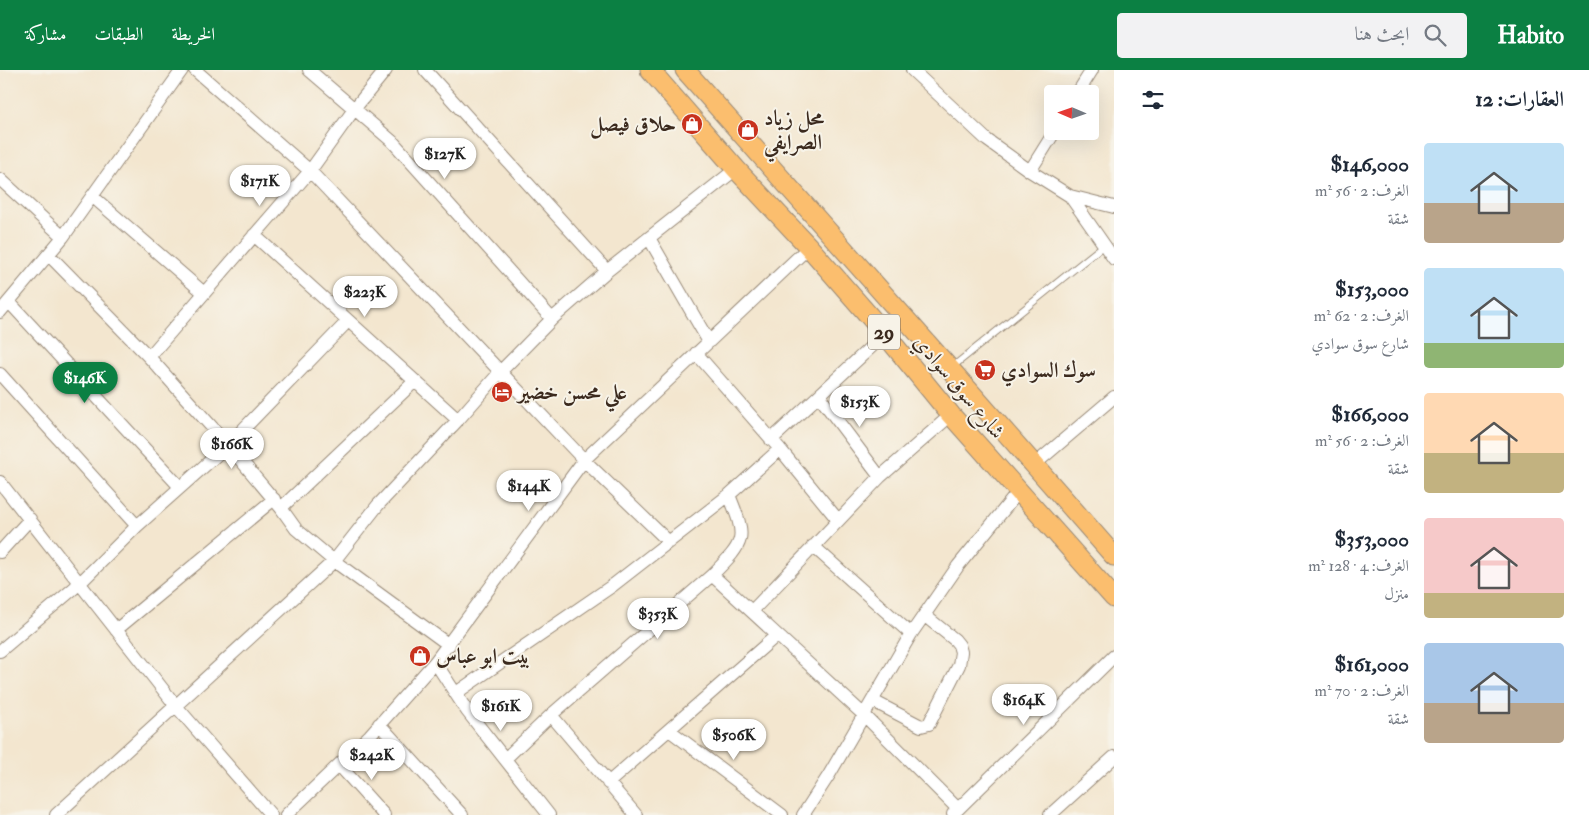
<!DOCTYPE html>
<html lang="ar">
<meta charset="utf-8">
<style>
:root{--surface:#fff;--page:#f2f2f3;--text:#1f2937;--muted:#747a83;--accent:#0b8043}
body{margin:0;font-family:"IM FELL Double Pica",Amiri,serif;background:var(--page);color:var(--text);direction:rtl;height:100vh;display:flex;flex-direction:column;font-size:19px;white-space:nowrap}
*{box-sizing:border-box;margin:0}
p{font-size:16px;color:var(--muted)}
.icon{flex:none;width:28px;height:28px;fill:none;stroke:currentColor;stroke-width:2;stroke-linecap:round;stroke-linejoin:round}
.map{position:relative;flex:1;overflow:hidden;direction:ltr}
.details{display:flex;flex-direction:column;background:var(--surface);width:475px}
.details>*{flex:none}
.needle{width:32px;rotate:272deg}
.fabs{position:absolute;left:1044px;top:15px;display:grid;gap:10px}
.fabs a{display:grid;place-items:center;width:55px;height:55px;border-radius:5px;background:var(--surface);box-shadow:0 5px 20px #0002;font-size:25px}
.price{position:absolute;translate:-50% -42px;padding:0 11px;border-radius:18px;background:#fff;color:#222;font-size:16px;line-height:32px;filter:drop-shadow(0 1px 2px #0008)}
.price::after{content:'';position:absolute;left:50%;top:30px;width:15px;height:11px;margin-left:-8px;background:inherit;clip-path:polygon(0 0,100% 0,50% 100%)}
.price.on{background:var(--accent);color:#fff}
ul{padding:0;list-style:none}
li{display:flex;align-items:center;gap:15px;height:125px;padding:0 25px}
li span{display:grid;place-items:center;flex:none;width:140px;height:100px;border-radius:5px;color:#555}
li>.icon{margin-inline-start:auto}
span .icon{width:60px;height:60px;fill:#fffc;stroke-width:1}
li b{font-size:21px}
h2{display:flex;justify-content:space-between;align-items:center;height:60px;padding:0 25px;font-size:21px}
header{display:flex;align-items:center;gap:30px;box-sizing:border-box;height:70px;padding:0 25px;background:var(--accent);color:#fff}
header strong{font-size:24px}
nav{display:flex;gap:28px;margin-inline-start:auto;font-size:18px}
.search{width:350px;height:45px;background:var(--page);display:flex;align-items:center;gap:12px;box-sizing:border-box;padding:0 18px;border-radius:5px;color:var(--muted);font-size:19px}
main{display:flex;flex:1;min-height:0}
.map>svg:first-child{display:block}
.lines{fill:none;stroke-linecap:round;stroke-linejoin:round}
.service-casing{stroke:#978876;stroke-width:8}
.minor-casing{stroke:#978876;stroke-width:14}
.primary-casing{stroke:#978876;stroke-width:21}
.service{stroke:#fff;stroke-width:6}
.minor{stroke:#fff;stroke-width:12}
.primary{stroke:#fbbe6e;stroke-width:19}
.labels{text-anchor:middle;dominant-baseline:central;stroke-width:4;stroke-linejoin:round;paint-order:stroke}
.shield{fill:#f7f3e8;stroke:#73665b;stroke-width:1}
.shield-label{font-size:20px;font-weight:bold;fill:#3b2a1e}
.poi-label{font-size:21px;font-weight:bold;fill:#3b2a1e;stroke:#f7f3e8;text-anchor:start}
.street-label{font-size:21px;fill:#3b2a1e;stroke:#f7f3e8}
</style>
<header>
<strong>Habito</strong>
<div class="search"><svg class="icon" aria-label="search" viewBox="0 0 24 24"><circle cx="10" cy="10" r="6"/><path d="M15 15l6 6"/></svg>ابحث هنا</div>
<nav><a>الخريطة</a><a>الطبقات</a><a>مشاركة</a></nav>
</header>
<main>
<section class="details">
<h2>العقارات: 12<svg class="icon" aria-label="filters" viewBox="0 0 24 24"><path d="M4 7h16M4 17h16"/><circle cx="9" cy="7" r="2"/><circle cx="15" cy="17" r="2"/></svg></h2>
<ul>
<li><span style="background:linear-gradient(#bfe0f5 60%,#b9a48a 0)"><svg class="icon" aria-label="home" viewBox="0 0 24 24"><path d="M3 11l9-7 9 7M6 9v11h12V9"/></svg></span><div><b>$146,000</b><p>الغرف: 2 · 56 m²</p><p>شقة</p></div></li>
<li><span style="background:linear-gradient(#bfe0f5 75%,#8fb573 0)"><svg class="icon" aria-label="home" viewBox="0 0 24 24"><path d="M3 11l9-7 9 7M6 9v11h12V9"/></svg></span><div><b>$153,000</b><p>الغرف: 2 · 62 m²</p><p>شارع سوق سوادي</p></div></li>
<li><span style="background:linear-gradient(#ffd9b3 60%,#c2b280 0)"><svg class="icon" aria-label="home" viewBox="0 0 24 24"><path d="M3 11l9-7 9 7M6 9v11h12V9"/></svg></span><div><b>$166,000</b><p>الغرف: 2 · 56 m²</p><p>شقة</p></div></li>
<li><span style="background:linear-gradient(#f6c9c9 75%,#c2b280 0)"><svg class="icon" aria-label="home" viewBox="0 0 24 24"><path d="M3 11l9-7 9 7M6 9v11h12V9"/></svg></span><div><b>$353,000</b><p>الغرف: 4 · 128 m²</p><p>منزل</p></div></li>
<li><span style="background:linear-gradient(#a9c7e8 60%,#b9a48a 0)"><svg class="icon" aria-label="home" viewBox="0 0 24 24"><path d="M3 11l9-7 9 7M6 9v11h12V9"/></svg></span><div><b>$161,000</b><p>الغرف: 2 · 70 m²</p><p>شقة</p></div></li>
</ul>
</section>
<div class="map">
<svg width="1114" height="745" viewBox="0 0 1114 745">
<rect width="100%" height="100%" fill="#f7f3e8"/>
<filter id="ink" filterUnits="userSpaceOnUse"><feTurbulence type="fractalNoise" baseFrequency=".02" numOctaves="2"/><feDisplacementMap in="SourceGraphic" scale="10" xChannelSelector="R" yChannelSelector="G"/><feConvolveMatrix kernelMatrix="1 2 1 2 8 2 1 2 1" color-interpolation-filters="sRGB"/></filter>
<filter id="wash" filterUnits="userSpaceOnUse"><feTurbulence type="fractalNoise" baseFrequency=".0096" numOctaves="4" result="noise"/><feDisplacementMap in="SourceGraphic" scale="20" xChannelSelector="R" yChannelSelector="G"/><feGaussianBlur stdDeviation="1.12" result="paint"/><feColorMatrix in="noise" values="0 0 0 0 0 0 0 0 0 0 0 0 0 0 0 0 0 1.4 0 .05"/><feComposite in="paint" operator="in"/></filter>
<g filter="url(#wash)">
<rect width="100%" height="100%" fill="#f3e6cf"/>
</g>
<g filter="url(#ink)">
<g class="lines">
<!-- service casing -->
<g class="service-casing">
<path id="service" d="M951,298l153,-123"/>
</g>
<!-- minor casing -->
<g class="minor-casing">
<path id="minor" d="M195,0l115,101 274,289 85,82
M309,0l84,72 159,177
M425,0l182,201
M912,0l75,70 43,31 40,25 44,11
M1077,24l15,-24
M1030,101l25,-40
M0,109l63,58
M92,126l112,97
M1070,126l44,63
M254,165l204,185
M649,168l60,104
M49,185l100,102 79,88 53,63 15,21 38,32 115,84
M10,233l170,184
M0,242l63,-75 119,-167
M696,283l84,96 58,71
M149,287l161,-186 45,-63 31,-38
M0,304l137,152
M819,326l61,81
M771,370l114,-106
M1034,395l80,-68
M0,412l176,224 95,109
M281,438l134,-127
M813,476l98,88
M0,482l30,-33
M712,505l152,140 94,94
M752,541l128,-134 71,-62
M116,560l158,-131
M0,581l79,-67 58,-58 91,-81 120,-124
M435,592l32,49 82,104
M456,623l156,-107 117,-91 51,-46
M873,631l48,25 8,-2 2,-4 28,-55 2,-13 -2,-7 -4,-5 -31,-25
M551,645l85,100
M379,654l83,91
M669,660l113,85
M505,689l46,-44 161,-140c34,-34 35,-36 17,-80
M339,695l45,50
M608,713l169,-148
M953,744l161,-158
M56,745l278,-254 44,-56 80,-85 43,-49 51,-52 55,-48 129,-102
M286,745l84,-80 65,-73 149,-202 225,-213
M803,745l26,-40 82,-141 47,-68 61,-75
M1050,745l64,-58"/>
</g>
<!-- primary casing -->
<g class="primary-casing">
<path id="primary" d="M650,0l86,99 73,78 76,87 66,81 163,183
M685,0l265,299 164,187"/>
</g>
<!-- service -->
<use href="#service" class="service"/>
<!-- minor -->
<use href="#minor" class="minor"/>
<!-- primary -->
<use href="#primary" class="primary"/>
</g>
</g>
<!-- icons -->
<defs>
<g id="shop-disc" transform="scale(1.125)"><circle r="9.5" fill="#c8321e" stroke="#f7f3e8"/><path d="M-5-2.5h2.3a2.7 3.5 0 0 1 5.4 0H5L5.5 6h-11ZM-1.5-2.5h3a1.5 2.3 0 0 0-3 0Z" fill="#fff"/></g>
<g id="supermarket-disc" transform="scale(1.125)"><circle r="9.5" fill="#c8321e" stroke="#f7f3e8"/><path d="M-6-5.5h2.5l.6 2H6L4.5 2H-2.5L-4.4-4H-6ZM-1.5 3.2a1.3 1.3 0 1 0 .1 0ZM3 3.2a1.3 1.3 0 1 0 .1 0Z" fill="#fff"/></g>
<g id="hotel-disc" transform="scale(1.125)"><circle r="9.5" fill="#c8321e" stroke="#f7f3e8"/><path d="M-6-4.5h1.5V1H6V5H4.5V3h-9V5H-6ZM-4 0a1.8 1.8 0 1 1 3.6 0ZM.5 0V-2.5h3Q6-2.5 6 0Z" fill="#fff"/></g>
</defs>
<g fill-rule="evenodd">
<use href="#shop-disc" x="692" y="54"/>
<use href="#shop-disc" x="748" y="60"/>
<use href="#supermarket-disc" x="985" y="300"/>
<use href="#hotel-disc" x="502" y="322"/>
<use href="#shop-disc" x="420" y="586"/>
</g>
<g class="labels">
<!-- shield labels -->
<rect class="shield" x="868" y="244.5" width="32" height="35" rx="4"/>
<g class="shield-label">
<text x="884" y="262">29</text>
</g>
<!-- poi labels -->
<g class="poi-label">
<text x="764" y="48">محل زياد<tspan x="764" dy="24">الصرايفي</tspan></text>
<text x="676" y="54" text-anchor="end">حلاق فيصل</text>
<text x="1001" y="300">سوك السوادي</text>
<text x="518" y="322">علي محسن خضير</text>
<text x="436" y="586">بيت ابو عباس</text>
</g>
<!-- street labels -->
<g class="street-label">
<text transform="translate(959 317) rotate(50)">شارع سوق سوادي</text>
</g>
</g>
</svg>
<div class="fabs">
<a><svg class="needle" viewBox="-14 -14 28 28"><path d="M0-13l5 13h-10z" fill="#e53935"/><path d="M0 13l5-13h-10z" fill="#747a83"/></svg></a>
</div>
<b class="price" style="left:445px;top:110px">$127K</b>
<b class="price" style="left:260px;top:137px">$171K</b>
<b class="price" style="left:365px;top:248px">$223K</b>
<b class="price on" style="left:85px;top:334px">$146K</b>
<b class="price" style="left:860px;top:358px">$153K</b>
<b class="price" style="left:232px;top:400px">$166K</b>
<b class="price" style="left:529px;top:442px">$144K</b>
<b class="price" style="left:658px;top:570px">$353K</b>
<b class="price" style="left:1024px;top:656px">$164K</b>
<b class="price" style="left:501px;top:662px">$161K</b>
<b class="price" style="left:734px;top:691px">$506K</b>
<b class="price" style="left:372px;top:711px">$242K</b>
</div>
</main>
